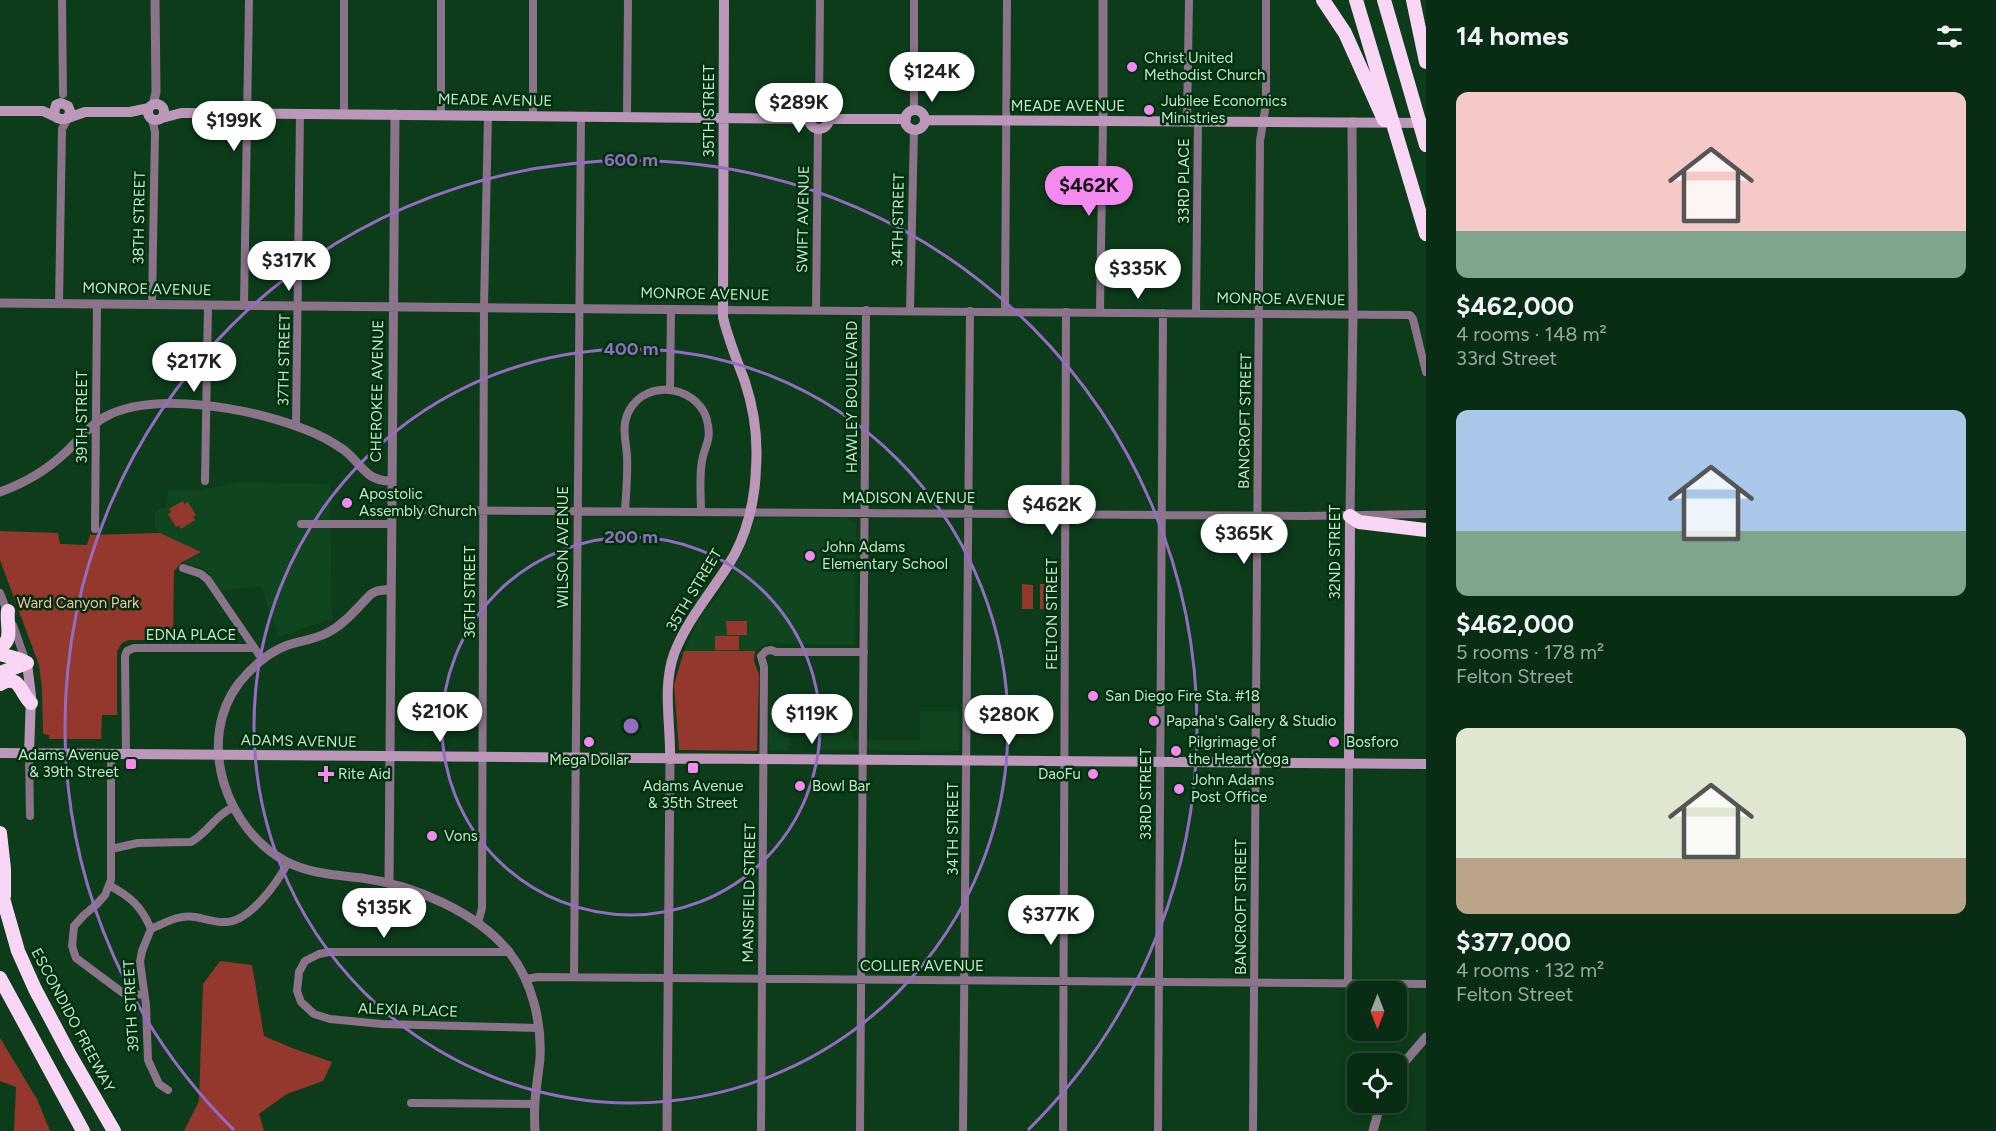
<!DOCTYPE html>
<meta charset="utf-8">
<style>
:root{--surface:#092d14;--page:#12351d;--text:#f1f3f6;--muted:#99a8a0;--line:#294934;--accent:#f489f0}
body{margin:0;font-family:Figtree,sans-serif;background:var(--page);color:var(--text);height:100vh;display:flex;flex-direction:column;font-size:22px;white-space:nowrap}
*{box-sizing:border-box;margin:0}
p{font-size:20px;color:var(--muted)}
.icon{flex:none;width:33px;height:33px;fill:none;stroke:currentColor;stroke-width:2;stroke-linecap:round;stroke-linejoin:round}
.map{position:relative;flex:1;overflow:hidden}
.details{display:flex;flex-direction:column;background:var(--surface);width:570px}
.details>*{flex:none}
.needle{width:39px;rotate:180deg}
.fabs{position:absolute;left:1347px;top:981px;display:grid;gap:12px}
.fabs a{display:grid;place-items:center;width:60px;height:60px;border-radius:12px;background:var(--surface);box-shadow:0 3px 9px #0003,0 0 0 2px var(--line);font-size:30px}
.price{position:absolute;translate:-50% -51px;padding:0 14px;border-radius:21px;background:#fff;color:#222;font-size:20px;line-height:39px;filter:drop-shadow(0 2px 3px #0008)}
.price::after{content:'';position:absolute;left:50%;top:36px;width:18px;height:14px;margin-left:-9px;background:inherit;clip-path:polygon(0 0,100% 0,50% 100%)}
.price.active{background:var(--accent);color:#111}
ul{padding:0;list-style:none}
li{display:grid;align-content:center;gap:12px;height:318px;padding:0 30px}
li span{display:grid;place-items:center;height:186px;border-radius:12px;color:#555}
li>.icon{margin-inline-start:auto}
span .icon{width:108px;height:108px;fill:#fffc;stroke-width:1}
li b{font-size:26px}
h2{display:flex;justify-content:space-between;align-items:center;height:72px;padding:0 30px;font-size:26px}
main{display:flex;flex:1;min-height:0}
.map>svg:first-child{display:block}
.built{fill:#10461f}
.green{fill:#94372d}
.lines{fill:none;stroke-linecap:round;stroke-linejoin:round}
.minor{stroke:#8b7389;stroke-width:8}
.tertiary{stroke:#8b7389;stroke-width:9}
.secondary{stroke:#bd97ba;stroke-width:10}
.motorway{stroke:#f9d5f6;stroke-width:14}
.ring{fill:none;stroke:#956cc2;stroke-width:3}
.poi-dot{fill:#f489f0;stroke:#00310f;stroke-width:2}
.labels{text-anchor:middle;dominant-baseline:central;stroke-width:5;stroke-linejoin:round;paint-order:stroke}
.poi-label{font-size:15px;fill:#c5e4c9;stroke:#00310f;text-anchor:start}
.street-label{font-size:15px;fill:#c5e4c9;stroke:#00310f}
.park-label{font-size:15px;fill:#f9b7ad;stroke:#00310f}
.centre{fill:#956cc2;stroke:#00310f;stroke-width:3}
.ring-label{font-size:18px;text-anchor:middle;font-weight:bold;fill:#956cc2;stroke:#00310f;stroke-width:5;stroke-linejoin:round;paint-order:stroke}
</style>
<main>
<div class="map">
<svg width="1426" height="1131" viewBox="0 0 1426 1131">
<rect width="100%" height="100%" fill="#0c3c1a"/>
<!-- built -->
<path class="built" d="M238,482l92,2 2,135 -53,18 -18,-51 -42,5 -11,-18 -6,-5 -20,-6 18,-10 -40,-19 -5,-5v-15l5,-4 7,-2 1,-17h33z
M760,518h88l8,7 -1,120 -76,-1 -4,-2 -7,1 -13,8h-71l16,-32 19,-24 20,-35 17,-41z
M769,706l20,1v43h-19l-1,-3z
M920,711h39v40l-142,-1v-20h35l1,10h67z"/>
<!-- green -->
<path class="green" d="M183,501l1,3 4,-2 8,13 -3,2 2,3 -14,9 -2,-4 -3,2 -8,-13 3,-2 -2,-3z
M0,531l58,2 2,11 27,1 3,-10 70,-2 41,19 -19,10 -8,9 -1,69h-44l-7,3 -5,8v64h-15l-1,24h-52v-4l-6,-1 -1,-44 -3,-25 -39,-105z
M1022,584l11,1v24h-11z
M1040,584h15l-1,25h-14z
M726,621h21v14h-20z
M715,636h24v14h-24z
M684,651h71l-1,10 5,14 -2,76 -78,-1 -5,-65z
M220,961l32,4 12,71 28,12 40,14 -9,19 -36,13 -28,20 5,17h-80l15,-30 4,-117z
M0,1038l37,61 13,32h-36l2,-44 -16,-6z"/>
<g class="lines">
<!-- minor -->
<path class="minor" d="M62,0l1,94
M344,0v114
M441,0v115
M914,0v110
M819,109l1,-109
M533,116v-116
M627,116l1,-116
M152,119l3,13 -3,172
M1187,121l2,-121
M59,303l3,-174 6,-11
M244,305l5,-305
M723,310l687,5 3,4 13,53
M816,310l2,-180
M910,311l4,-182
M1005,312l2,-312
M1100,312l3,-191
M1196,313l2,-192
M670,390l1,-81
M296,426l4,-312
M205,481l3,-176
M392,510l913,6 121,-2
M625,511c1,-18 3,-37 2,-55 -1,-16 -6,-30 2,-45 18,-35 74,-24 79,14 3,17 -4,22 -6,36 -3,16 -1,34 -1,51
M301,524h91
M95,529l2,-225
M183,568l18,6 7,6 54,79
M0,593l8,21
M13,625l13,37
M29,754l1,62
M111,754v126l-6,15 -9,10 -12,10 -10,11 -2,20 4,12 47,35 21,2
M126,754l-1,-98 2,-5 7,-3h120
M111,849l27,-6 53,-1c17,-9 24,-27 43,-35
M109,885c23,13 32,21 42,44l-9,22 -2,11 6,43 2,55 11,24 9,6
M478,923l4,-15 2,-601 4,-191
M151,929c14,-6 28,-15 44,-12 11,2 21,6 32,5 23,-1 51,-40 61,-60
M509,952h-180l-10,2 -14,7 -6,11 -2,19 4,11 13,12 16,5 52,5 157,4
M574,977c3,-287 4,-574 7,-861
M525,979l13,-2 888,7
M1348,983l1,-219
M411,1103l122,1
M761,1131l3,-464 -3,-11 5,-5 5,-1 5,2h88
M860,1131l6,-821
M963,1131l7,-820
M1063,1131l3,-819
M1158,1131l5,-818
M1253,1131l7,-990 6,-37v-104"/>
<!-- tertiary -->
<path class="tertiary" d="M153,105l3,-13 -1,-92
M1103,121v-121
M0,303l723,7
M0,492c25,-9 47,-22 66,-40 12,-11 23,-26 37,-34 50,-29 149,-9 201,11 14,5 27,12 40,21 19,15 21,31 47,31
M1350,516l3,-201 -1,-193
M391,589l-14,2 -6,3c-14,14 -26,30 -44,39 -12,6 -26,8 -39,12 -20,7 -36,22 -49,38 -44,58 -13,147 48,179 24,12 50,13 75,16 51,7 115,34 147,74 23,29 33,70 31,107 -3,26 -7,44 -5,72
M389,883l6,-769
M1396,1072l30,-35
M667,1131l3,-372
M1373,1131l8,-29"/>
<!-- secondary -->
<path class="secondary" d="M148 112a8 8 0 1 1 16 0a8 8 0 1 1-16 0Z
M809 119a10 10 0 1 1 20 0a10 10 0 1 1-20 0Z
M905 120a10 10 0 1 1 20 0a10 10 0 1 1-20 0Z
M0,111h43l17,8h5l4,-3 1,-5 -2,-5 -7,-3 -5,2 -2,8 3,5
M68,118l17,-6h45l19,-4
M162,118l19,-5h21l607,6
M829,119h77
M925,120l501,3
M27,663l4,33 -2,58
M0,753l1426,11
M670,759c1,-35 -8,-71 4,-105 13,-34 36,-60 55,-90 18,-28 26,-64 27,-96 2,-29 -2,-59 -11,-86 -8,-22 -17,-43 -22,-65l1,-317
M1349,764l1,-248"/>
<!-- motorway -->
<path class="motorway" d="M1323,0l22,33 39,87
M1356,0l70,234
M1384,0l42,145
M1413,0l13,62
M1350,516l9,6 67,8
M0,647c14,-7 6,-22 8,-36
M0,654l18,5 9,4
M0,673l27,-10
M0,684c20,-11 20,9 31,19
M0,833l4,36v27
M0,888l18,63 17,38 35,66 44,76
M0,978l83,153"/>
</g>
<!-- distance rings -->
<g class="ring">
<circle cx="631" cy="726" r="189"/>
<circle cx="631" cy="726" r="377"/>
<path d="M234 1130A566 566 0 1 1 1028 1130"/>
</g>
<!-- markers -->
<g class="poi-dot">
<circle cx="1132" cy="67" r="6"/>
<circle cx="1149" cy="110" r="6"/>
<circle cx="347" cy="503" r="6"/>
<circle cx="810" cy="556" r="6"/>
<circle cx="1093" cy="696" r="6"/>
<circle cx="1154" cy="721" r="6"/>
<circle cx="589" cy="742" r="6"/>
<circle cx="1334" cy="742" r="6"/>
<circle cx="1176" cy="751" r="6"/>
<rect x="125" y="758" width="12" height="12" rx="3"/>
<rect x="687" y="762" width="12" height="12" rx="3"/>
<path d="M323 765h6v6h6v6h-6v6h-6v-6h-6v-6h6z"/>
<circle cx="1093" cy="774" r="6"/>
<circle cx="800" cy="786" r="6"/>
<circle cx="1179" cy="789" r="6"/>
<circle cx="432" cy="836" r="6"/>
</g>
<g class="labels">
<!-- poi labels -->
<g class="poi-label">
<text x="1144" y="58">Christ United<tspan x="1144" dy="17">Methodist Church</tspan></text>
<text x="1161" y="101">Jubilee Economics<tspan x="1161" dy="17">Ministries</tspan></text>
<text x="359" y="494">Apostolic<tspan x="359" dy="17">Assembly Church</tspan></text>
<text x="822" y="547">John Adams<tspan x="822" dy="17">Elementary School</tspan></text>
<text x="1105" y="696">San Diego Fire Sta. #18</text>
<text x="1166" y="721">Papaha's Gallery &amp; Studio</text>
<text x="1188" y="742">Pilgrimage of<tspan x="1188" dy="17">the Heart Yoga</tspan></text>
<text x="1346" y="742">Bosforo</text>
<text x="119" y="755" text-anchor="end">Adams Avenue<tspan x="119" dy="17">&amp; 39th Street</tspan></text>
<text x="589" y="760" text-anchor="middle">Mega Dollar</text>
<text x="338" y="774">Rite Aid</text>
<text x="1081" y="774" text-anchor="end">DaoFu</text>
<text x="1191" y="780">John Adams<tspan x="1191" dy="17">Post Office</tspan></text>
<text x="693" y="786" text-anchor="middle">Adams Avenue<tspan x="693" dy="17">&amp; 35th Street</tspan></text>
<text x="812" y="786">Bowl Bar</text>
<text x="444" y="836">Vons</text>
</g>
<!-- street labels -->
<g class="street-label">
<text transform="translate(495 100) rotate(1)">MEADE AVENUE</text>
<text x="1068" y="106">MEADE AVENUE</text>
<text transform="translate(709 111) rotate(-90)">35TH STREET</text>
<text transform="translate(1184 181) rotate(-90)">33RD PLACE</text>
<text transform="translate(139 218) rotate(-89)">38TH STREET</text>
<text transform="translate(803 219) rotate(-89)">SWIFT AVENUE</text>
<text transform="translate(898 220) rotate(-89)">34TH STREET</text>
<text transform="translate(147 289) rotate(1)">MONROE AVENUE</text>
<text transform="translate(705 294) rotate(1)">MONROE AVENUE</text>
<text transform="translate(1281 299) rotate(1)">MONROE AVENUE</text>
<text transform="translate(284 360) rotate(-89)">37TH STREET</text>
<text transform="translate(377 391) rotate(-89)">CHEROKEE AVENUE</text>
<text transform="translate(852 397) rotate(-90)">HAWLEY BOULEVARD</text>
<text transform="translate(82 417) rotate(-90)">39TH STREET</text>
<text transform="translate(1245 421) rotate(-89)">BANCROFT STREET</text>
<text x="909" y="498">MADISON AVENUE</text>
<text transform="translate(563 547) rotate(-90)">WILSON AVENUE</text>
<text transform="translate(1335 552) rotate(-90)">32ND STREET</text>
<text transform="translate(694 590) rotate(-59)">35TH STREET</text>
<text transform="translate(470 592) rotate(-90)">36TH STREET</text>
<text transform="translate(1052 614) rotate(-90)">FELTON STREET</text>
<text x="191" y="635">EDNA PLACE</text>
<text transform="translate(299 741) rotate(1)">ADAMS AVENUE</text>
<text transform="translate(1146 794) rotate(-90)">33RD STREET</text>
<text transform="translate(953 829) rotate(-90)">34TH STREET</text>
<text transform="translate(749 893) rotate(-89)">MANSFIELD STREET</text>
<text transform="translate(1241 907) rotate(-90)">BANCROFT STREET</text>
<text x="922" y="966">COLLIER AVENUE</text>
<text transform="translate(131 1006) rotate(-93)">39TH STREET</text>
<text transform="translate(408 1010) rotate(2)">ALEXIA PLACE</text>
<text transform="translate(73 1020) rotate(62)">ESCONDIDO FREEWAY</text>
</g>
<!-- park labels -->
<g class="park-label">
<text x="78" y="603">Ward Canyon Park</text>
</g>
</g>
<circle cx="631" cy="726" r="9" class="centre"/>
<g class="ring-label">
<text x="631" y="166">600 m</text>
<text x="631" y="355">400 m</text>
<text x="631" y="543">200 m</text>
</g>
</svg>
<div class="fabs">
<a><svg class="needle" viewBox="-14 -14 28 28"><path d="M0-13l5 13h-10z" fill="#e53935"/><path d="M0 13l5-13h-10z" fill="#99a8a0"/></svg></a>
<a><svg class="icon" aria-label="locate" viewBox="0 0 24 24"><circle cx="12" cy="12" r="6"/><path d="M12 2v4M12 18v4M2 12h4M18 12h4"/></svg></a>
</div>
<b class="price" style="left:932px;top:103px">$124K</b>
<b class="price" style="left:799px;top:134px">$289K</b>
<b class="price" style="left:234px;top:152px">$199K</b>
<b class="price active" style="left:1089px;top:217px">$462K</b>
<b class="price" style="left:289px;top:292px">$317K</b>
<b class="price" style="left:1138px;top:300px">$335K</b>
<b class="price" style="left:194px;top:393px">$217K</b>
<b class="price" style="left:1052px;top:536px">$462K</b>
<b class="price" style="left:1244px;top:565px">$365K</b>
<b class="price" style="left:440px;top:743px">$210K</b>
<b class="price" style="left:812px;top:745px">$119K</b>
<b class="price" style="left:1009px;top:746px">$280K</b>
<b class="price" style="left:384px;top:939px">$135K</b>
<b class="price" style="left:1051px;top:946px">$377K</b>
</div>
<section class="details">
<h2>14 homes<svg class="icon" aria-label="filters" viewBox="0 0 24 24"><path d="M4 7h16M4 17h16"/><circle cx="9" cy="7" r="2"/><circle cx="15" cy="17" r="2"/></svg></h2>
<ul>
<li><span style="background:linear-gradient(#f6c9c9 75%,#7fa58c 0)"><svg class="icon" aria-label="home" viewBox="0 0 24 24"><path d="M3 11l9-7 9 7M6 9v11h12V9"/></svg></span><div><b>$462,000</b><p>4 rooms · 148 m²</p><p>33rd Street</p></div></li>
<li><span style="background:linear-gradient(#a9c7e8 65%,#7fa58c 0)"><svg class="icon" aria-label="home" viewBox="0 0 24 24"><path d="M3 11l9-7 9 7M6 9v11h12V9"/></svg></span><div><b>$462,000</b><p>5 rooms · 178 m²</p><p>Felton Street</p></div></li>
<li><span style="background:linear-gradient(#dfe7d0 70%,#b9a48a 0)"><svg class="icon" aria-label="home" viewBox="0 0 24 24"><path d="M3 11l9-7 9 7M6 9v11h12V9"/></svg></span><div><b>$377,000</b><p>4 rooms · 132 m²</p><p>Felton Street</p></div></li>
</ul>
</section>
</main>
